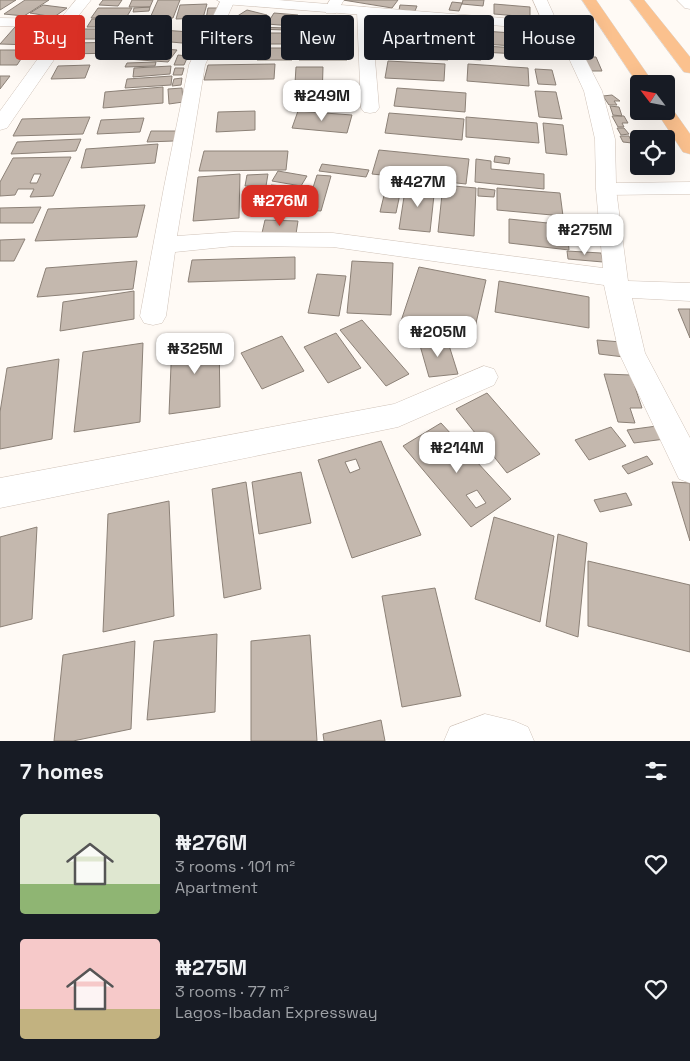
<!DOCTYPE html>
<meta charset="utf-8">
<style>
:root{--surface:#171b24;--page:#242831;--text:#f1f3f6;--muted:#9ea1a6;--accent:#d93025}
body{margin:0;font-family:"Space Grotesk",sans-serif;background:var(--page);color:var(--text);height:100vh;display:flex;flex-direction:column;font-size:19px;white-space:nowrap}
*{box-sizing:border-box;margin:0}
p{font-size:16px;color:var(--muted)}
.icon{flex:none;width:28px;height:28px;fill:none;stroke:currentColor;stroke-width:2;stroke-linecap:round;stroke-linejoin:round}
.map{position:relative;height:741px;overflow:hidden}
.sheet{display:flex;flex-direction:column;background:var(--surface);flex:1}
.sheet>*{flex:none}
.banner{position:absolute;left:15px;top:15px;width:660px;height:45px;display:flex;gap:10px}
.needle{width:32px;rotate:302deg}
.fabs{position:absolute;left:630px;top:75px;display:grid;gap:10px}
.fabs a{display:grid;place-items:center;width:45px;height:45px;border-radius:5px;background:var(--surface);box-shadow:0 5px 20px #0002;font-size:25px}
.price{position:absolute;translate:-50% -42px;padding:0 11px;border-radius:10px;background:#fff;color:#222;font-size:16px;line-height:32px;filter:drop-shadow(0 1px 2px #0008)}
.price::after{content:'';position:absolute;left:50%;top:30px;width:15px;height:11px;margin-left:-8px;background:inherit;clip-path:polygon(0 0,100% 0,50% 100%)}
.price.selected{background:var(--accent);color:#fff}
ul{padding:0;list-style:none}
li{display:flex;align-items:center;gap:15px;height:125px;padding:0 20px}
li span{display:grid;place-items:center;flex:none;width:140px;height:100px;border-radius:5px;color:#555}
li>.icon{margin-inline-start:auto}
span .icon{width:60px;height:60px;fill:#fffc;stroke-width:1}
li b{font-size:21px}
h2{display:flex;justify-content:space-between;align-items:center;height:60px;padding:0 20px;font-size:21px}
.pill{padding:0 18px;border-radius:5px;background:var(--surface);box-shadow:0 5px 20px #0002;font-size:18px;line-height:45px}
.pill.selected{background:var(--accent);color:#fff}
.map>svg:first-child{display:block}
.building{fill:#c4b8ae;stroke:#8c8177;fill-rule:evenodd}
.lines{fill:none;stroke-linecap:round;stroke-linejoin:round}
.minor-casing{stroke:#d0c3b9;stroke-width:1}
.tertiary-casing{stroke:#d0c3b9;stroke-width:1}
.motorway-casing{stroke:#dad9d8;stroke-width:1}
.minor{fill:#fff;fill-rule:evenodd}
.tertiary{fill:#fff;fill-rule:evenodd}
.motorway{fill:#fbc18e;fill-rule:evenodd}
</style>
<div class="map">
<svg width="690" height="741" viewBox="0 0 690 741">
<rect width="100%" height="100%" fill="#fffaf5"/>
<!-- building -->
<path class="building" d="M0,0h16l-16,10z
M25,0h24l-25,16 -20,-2z
M103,0h19l-4,6 -19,-1z
M132,0h21l-3,7h-21z
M158,0h22l-7,18h-23z
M343,0h55l-6,8z
M463,0h21l-1,6 -21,-2z
M452,2l10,1 -3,8 -10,-1z
M207,4l-4,14 -27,1 4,-14z
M494,4l36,3v10l-36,-3z
M43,5l24,3 -13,9 -24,-4z
M400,5l17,1 -2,5 -16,-1z
M150,7l-1,4 -16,1 1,-4z
M98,8h34l-6,10h-35z
M208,8h11l-3,10 -10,1z
M247,10l20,5 -15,10 -21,-5z
M274,13l24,2 -6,11 -25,-2z
M311,18l38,1 -1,10 -39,-1z
M372,18h12v24l-12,-1z
M398,18l12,1 1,5h-13z
M92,19h31l-5,8h-31z
M204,19h11l-4,6 -19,-1 3,-4 8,1z
M422,24l24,2 -1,19 -25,-2z
M452,26l16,1 -4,16 -17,-1z
M15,27l32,1 -15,17 -32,-1z
M258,27l28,1 -1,2 -28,-1z
M81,29h47l-6,10h-48z
M148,29l42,3 -8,11 -44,-4z
M304,30l39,1 -2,13 -40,-1z
M483,31l30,2 1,13 -30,-2z
M197,33l8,1 -8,9h-7z
M260,33h35l-2,11h-36z
M523,33l15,1 1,11 -15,-1z
M226,34h28l-8,24 -30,-1z
M387,34l25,1v9h-25z
M121,42l-5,11 -49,1 7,-11z
M381,45l26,2 -1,12 -27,-1z
M465,45l71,4 2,6 -57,-3v8l-17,-1z
M137,47l40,3 -9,12 -41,-3z
M260,48h34l-2,12h-35z
M300,49l47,1v10h-48z
M417,49l31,2v9l-32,-1z
M0,50h27l-10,15h-17z
M178,55l10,1 -4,9h-10z
M584,57h12l6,14h-11z
M388,61l57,3 -1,17 -59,-3z
M156,62l-1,4 -30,1 2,-4z
M275,64l-1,15 -70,1 4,-15z
M468,64l60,4 1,18 -62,-5z
M90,65l-5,13 -34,1 7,-13z
M171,66l-1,8 -37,3 1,-9z
M296,67h27l-1,33h-28z
M175,68h9l-2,7h-9z
M535,69l17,1 4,15 -18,-1z
M0,76h10l-10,13z
M172,76l-1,9 -46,3 2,-9z
M182,78l-1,7 -9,1 2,-7z
M163,87v16l-60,5 2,-16z
M182,88l1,14 -14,2 -1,-15z
M397,88l69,5 -1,19 -71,-6z
M535,91l21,1 6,27 -23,-2z
M612,95l8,6h-6l3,4h-8l-6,-9z
M610,106l9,1 3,9 -9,-1z
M255,111v19l-39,2 2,-20z
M298,111l54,4 -5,18 -55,-5z
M389,113l75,6 -2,21 -77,-7z
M612,116h12l4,7h-6l2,4h-6z
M90,117l-7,17 -70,2 9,-17z
M466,117l71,6 2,20 -73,-6z
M144,118l-4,14 -43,2 4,-14z
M543,123l20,2 4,30 -21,-2z
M617,128h7l5,6 -8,1z
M151,131h26l-3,10 -27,1z
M620,136h9l3,7 -9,-1z
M81,139l-5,12 -65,3 6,-12z
M158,144l-3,19 -74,5 5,-19z
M379,150l90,9 -3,25 -94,-10z
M204,151h84l-2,19 -87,1z
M495,156l15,2 -1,6 -15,-2z
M71,157l-18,39 -23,1 4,-8h-16l-3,6 -15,1v-14l13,-24zM34,174h7l-4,9h-7z
M476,159l15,2v8l53,5v15l-69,-7z
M322,164l47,6 -3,7 -47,-6z
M278,171l29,5 -6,10 -29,-5z
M240,174l-1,44 -46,3 5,-44z
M268,174l-2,12h-21l2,-11z
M317,175l14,1 -10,35 -15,-1z
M387,183l15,1 -6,29 -16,-1z
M406,184l29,2 -5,46 -31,-3z
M271,185l36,3 -10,28 -38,-4z
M443,185l33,3 -2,48 -36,-4z
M478,188l17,2 -1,7 -16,-1z
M497,188l63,5 3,23 -66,-6z
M145,205l-8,32 -102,4 13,-32z
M41,207l-8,16h-33v-15z
M509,219l58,6 2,25 -60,-7z
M265,220l33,1 -2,13 -34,-1z
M578,226l15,1 2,11 -16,-1z
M25,239l-11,22h-14v-21z
M567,251l34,2 2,9 -35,-3z
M295,257v22l-107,3 4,-22z
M137,261l-4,28 -96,8 9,-29z
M352,261l41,2 -2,52 -44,-2z
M419,267l67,13 -13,56 -72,-15z
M317,274l29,2 -7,40 -31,-3z
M499,281l90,16v31l-94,-16z
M134,291v28l-74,12 3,-29z
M678,309h12v29z
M362,320l47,54 -23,12 -46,-56z
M336,333l25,35 -33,15 -24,-36z
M219,336l1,71 -51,7 3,-73z
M282,336l22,35 -42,18 -21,-36z
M447,339l11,35 -29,3 -10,-35z
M597,340l24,2 3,15 -25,-3z
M143,343l-3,79 -66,10 9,-80z
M59,359l-7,80 -52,10v-37l7,-44z
M604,374l27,1 11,33h-12l5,15 -17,-1z
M487,393l53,61 -33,19 -51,-64z
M441,423l70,76 -40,28 -68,-81zM477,490l9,13 -10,5 -10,-13z
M657,426l8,13 -31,4 -7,-13z
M611,427l15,19 -37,14 -14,-20z
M381,441l40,94 -69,23 -34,-98zM356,459l4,10 -10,4 -5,-11z
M647,456l6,8 -25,10 -6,-8z
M301,472l10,51 -52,11 -7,-52z
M246,482l15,107 -37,9 -12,-109z
M672,482l18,1v58z
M626,493l6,12 -32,7 -6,-12z
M169,501l5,115 -71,16 5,-118z
M494,517l60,19 -14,86 -65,-23z
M37,527l-5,92 -32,8v-90z
M558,534l29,9 -9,94 -32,-11z
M588,561l102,24v67l-102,-26z
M435,588l26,108 -59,11 -20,-111z
M217,634l-2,78 -68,8 7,-79z
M310,635l7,106h-66v-100z
M135,641l-4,88 -58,12h-19l9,-86z
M381,720l4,21h-61l-1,-7z"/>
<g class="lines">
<!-- minor casing -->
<g class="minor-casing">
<path id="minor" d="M76,0h15l-20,25 -13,29 -51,74 -7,2v-19l42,-58 13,-25 -55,-2v-8l60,1z
M221,0h14l-30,65 -28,171 57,-4 99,1 270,35 -7,-79 3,-4 7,-2 7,2 3,4 12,92 62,2v18l-58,-3 13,55 45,85v45l-11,-4 -60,-126 -15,-68 -271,-38 -99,-1 -59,6 -9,64 -4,7 -9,2 -9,-2 -4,-7 24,-129 25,-122z
M330,0h14l-8,13h-10l-2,-3z
M533,0h14l14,31 -3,3h-10z
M677,0h13v9l-5,-1z
M364,7l5,1 2,3 8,97 -3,4 -6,1 -6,-1 -3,-4 -4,-97 2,-3z
M484,366l10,3 4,8 -4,8 -96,42 -398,81v-30l394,-74z
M485,714l29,7 14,6 6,14h-90l6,-14z"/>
</g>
<!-- tertiary casing -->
<g class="tertiary-casing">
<path id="tertiary" d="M217,0h61l225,18 55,10 23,22 21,41 13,48 1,44 74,-1v12l-84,1 -7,-2 -3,-4 -1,-50 -11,-48 -18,-39 -18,-17 -45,-9 -279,-22z"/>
</g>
<!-- motorway casing -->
<g class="motorway-casing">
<path id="motorway" d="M582,0h14l58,84h-15v2z
M630,0h14l46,57v16l-6,-1z
M666,106l5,1 19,27v20l-7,-2 -27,-41h10z"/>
</g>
<!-- minor -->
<use href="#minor" class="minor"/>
<!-- tertiary -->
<use href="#tertiary" class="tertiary"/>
<!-- motorway -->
<use href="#motorway" class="motorway"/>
</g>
</svg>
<div class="fabs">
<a><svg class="needle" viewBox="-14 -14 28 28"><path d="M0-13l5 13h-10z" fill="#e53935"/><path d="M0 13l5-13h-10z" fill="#9ea1a6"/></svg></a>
<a><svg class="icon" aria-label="locate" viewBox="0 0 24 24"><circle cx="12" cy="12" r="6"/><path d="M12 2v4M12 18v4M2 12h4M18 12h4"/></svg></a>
</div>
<b class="price" style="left:322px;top:122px">₦249M</b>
<b class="price" style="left:418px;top:208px">₦427M</b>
<b class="price selected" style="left:280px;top:227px">₦276M</b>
<b class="price" style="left:585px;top:256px">₦275M</b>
<b class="price" style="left:438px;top:358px">₦205M</b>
<b class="price" style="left:195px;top:375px">₦325M</b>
<b class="price" style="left:457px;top:474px">₦214M</b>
<div class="banner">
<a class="pill selected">Buy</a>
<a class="pill">Rent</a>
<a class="pill">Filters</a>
<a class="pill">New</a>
<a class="pill">Apartment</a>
<a class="pill">House</a>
</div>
</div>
<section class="sheet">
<h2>7 homes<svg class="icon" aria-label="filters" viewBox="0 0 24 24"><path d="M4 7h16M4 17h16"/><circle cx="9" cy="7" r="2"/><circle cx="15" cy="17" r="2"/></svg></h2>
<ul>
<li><span style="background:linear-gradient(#dfe7d0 70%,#8fb573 0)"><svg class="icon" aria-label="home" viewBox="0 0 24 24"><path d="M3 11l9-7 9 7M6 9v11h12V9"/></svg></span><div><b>₦276M</b><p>3 rooms · 101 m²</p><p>Apartment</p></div><svg class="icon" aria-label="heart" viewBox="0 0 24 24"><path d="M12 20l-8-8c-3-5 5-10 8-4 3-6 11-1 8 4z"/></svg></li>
<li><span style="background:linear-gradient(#f6c9c9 70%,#c2b280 0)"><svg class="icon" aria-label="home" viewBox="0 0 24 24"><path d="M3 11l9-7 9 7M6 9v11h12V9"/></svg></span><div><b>₦275M</b><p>3 rooms · 77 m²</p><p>Lagos-Ibadan Expressway</p></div><svg class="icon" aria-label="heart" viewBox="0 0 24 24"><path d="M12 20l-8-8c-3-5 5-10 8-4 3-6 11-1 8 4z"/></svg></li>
</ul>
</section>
